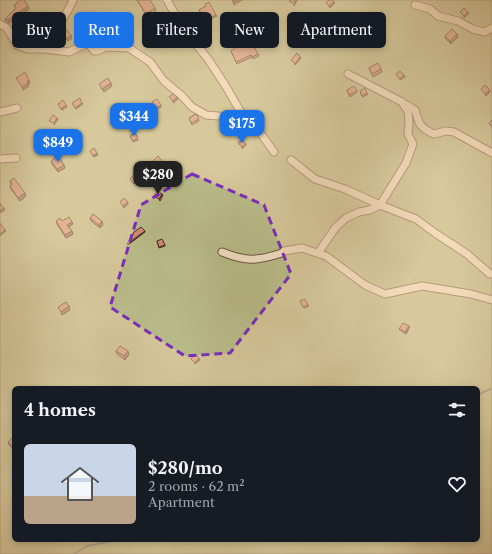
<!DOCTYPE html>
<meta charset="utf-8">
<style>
:root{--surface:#171b24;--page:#20242c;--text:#f1f3f6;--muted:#9ea1a6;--accent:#1a73e8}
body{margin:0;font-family:"Libre Caslon Text",serif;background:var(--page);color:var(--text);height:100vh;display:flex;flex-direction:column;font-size:15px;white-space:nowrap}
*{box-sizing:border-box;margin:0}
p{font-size:13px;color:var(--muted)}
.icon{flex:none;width:22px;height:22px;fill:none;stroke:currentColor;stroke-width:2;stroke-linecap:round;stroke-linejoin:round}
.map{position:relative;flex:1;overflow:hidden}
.side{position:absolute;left:12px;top:386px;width:468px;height:156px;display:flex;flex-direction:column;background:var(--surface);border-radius:6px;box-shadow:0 2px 6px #0003}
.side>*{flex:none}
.top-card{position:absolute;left:12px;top:12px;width:468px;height:36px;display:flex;gap:8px}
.price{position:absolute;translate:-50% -34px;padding:0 9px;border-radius:8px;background:var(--accent);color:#fff;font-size:13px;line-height:26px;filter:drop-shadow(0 1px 2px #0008)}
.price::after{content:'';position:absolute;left:50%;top:24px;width:12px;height:9px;margin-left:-6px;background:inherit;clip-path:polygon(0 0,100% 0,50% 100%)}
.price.current{background:#222;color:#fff}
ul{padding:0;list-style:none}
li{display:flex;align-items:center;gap:12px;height:100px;padding:0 12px}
li span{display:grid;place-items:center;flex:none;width:112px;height:80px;border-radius:6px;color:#555}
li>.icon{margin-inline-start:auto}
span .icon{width:48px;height:48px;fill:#fffc;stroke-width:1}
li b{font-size:17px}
h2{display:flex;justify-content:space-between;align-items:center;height:48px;padding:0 12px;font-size:17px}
.pill{padding:0 14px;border-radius:6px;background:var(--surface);box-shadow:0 2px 6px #0003;font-size:14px;line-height:36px}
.pill.current{background:var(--accent);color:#fff}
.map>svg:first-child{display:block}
.green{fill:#b9bd8a;stroke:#7e7456;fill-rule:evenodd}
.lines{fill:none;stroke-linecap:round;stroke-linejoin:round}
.stream{stroke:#7b7e7b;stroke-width:2}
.minor-casing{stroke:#6f5644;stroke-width:9}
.minor{stroke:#f6e3c9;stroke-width:7}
.wall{fill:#b87865;stroke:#442c22}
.shaded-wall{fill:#966253;stroke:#442c22}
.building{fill:#d68c76;stroke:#442c22}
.marked{fill:none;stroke:#7b2cbf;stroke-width:3;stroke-dasharray:8 5;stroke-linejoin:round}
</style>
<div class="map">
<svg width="492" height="554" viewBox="0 0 492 554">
<rect width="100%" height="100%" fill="#f1d4ac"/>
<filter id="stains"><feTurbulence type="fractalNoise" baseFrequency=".005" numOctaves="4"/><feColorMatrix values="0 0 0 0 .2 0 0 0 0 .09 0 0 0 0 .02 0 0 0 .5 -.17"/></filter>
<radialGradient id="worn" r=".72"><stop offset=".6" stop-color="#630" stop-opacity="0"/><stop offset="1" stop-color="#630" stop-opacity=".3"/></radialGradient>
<!-- green -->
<path class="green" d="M0,0h492v554h-492zM14,388h464v152h-464z"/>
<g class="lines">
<!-- stream -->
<path class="stream" d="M478,395l14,-7
M74,554l13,-8 30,-6"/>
<!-- minor casing -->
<g class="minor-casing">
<path id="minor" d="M167,0l9,16 19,27 13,16 17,26 18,31 16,15 15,21
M415,5l15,4 8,7 20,5 15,8 11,3 8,-4
M0,24l7,4 10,17 11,4h17l24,3 17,-8h3l5,7h3l9,-4 23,1 21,14 14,19 18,15 10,11 14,8 12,1
M45,49c7,-18 21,-31 28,-49
M405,104l10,6c4,14 5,18 19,24l12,-3 8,1 38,21
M0,112l17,-4
M0,159l16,-1
M291,160l24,19 30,10 35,16 36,14 19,14 32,21 23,20h2
M222,252c25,10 34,9 60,1l2,-2 18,-3 24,8 39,29 20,9 37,-8 49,8 21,6
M318,253l18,-26 10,-9 13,-6 11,-2 10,-5 26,-42 7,-19 -5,-10 1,-11 -1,-12 -6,-9 -54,-28"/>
</g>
<!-- minor -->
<use href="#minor" class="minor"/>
</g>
<!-- wall -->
<path class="wall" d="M137,0l18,8 1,3 -9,6z
M14,5l15,4 -20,14 -3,-1 -1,-3 11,-10z
M206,6l10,9 1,1 -11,5 -7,-11z
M105,26l12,2 1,3 -9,5z
M62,33l10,5 -4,3 -4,-5z
M457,34l1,3 -7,7 -5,-5 -1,-3z
M231,51l27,3 1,2 -6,3 -1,-2 -15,7z
M369,68l12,1 1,3 -9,5z
M347,90l10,1v1l-7,5z
M360,93h7l1,1 -5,3z
M152,102l9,3v2l-5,3z
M196,114l3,7 -7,4 -3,-7z
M115,116l22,2v2l-15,9z
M135,133l3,7 -5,2 -3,-6z
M51,161l14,7 -7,4 -6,-8z
M10,181l16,15 -6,5 -9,-12 -1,-3 1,-1z
M90,218l13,6 -3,4 -9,-7z
M56,221l16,1 1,2 -4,3 4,7 -7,4 -9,-14z
M157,241l8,4v1l-6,2z
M300,301l8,4 1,1 -5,2z
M409,326v2l-3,6 -6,-4 -1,-1z
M116,351l13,3 -4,6 -8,-6z
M14,440v10l-5,-5 -1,-3z"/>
<!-- shaded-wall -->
<path class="shaded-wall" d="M237,0h5l-8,5 -1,-3z
M296,0h1l-3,6v-2z
M334,2l1,1 -5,5 -1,-2z
M28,6l1,3 -20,14 -1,-3z
M468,12l1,1 -5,5v-2z
M314,30l1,2 -4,3v-1z
M83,31l1,1 -3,5 -1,-1z
M457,34l1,3 -7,7 -1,-3z
M71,35l1,3 -4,3 -1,-3z
M300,57l1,1 -6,7v-1z
M404,75l1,2 -5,3v-1z
M29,80l1,3 -2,1 1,2 -6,4 -1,-3 5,-6z
M111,83l1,3 -8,6 -2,-3z
M490,90v2l-4,4 -1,-2z
M177,97l1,2 -5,4v-2z
M82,103l1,1 -7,5 -1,-1z
M66,105l1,2 -5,3 -1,-1z
M57,118l1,1 -4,6v-2z
M41,135l1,2 -4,3 -1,-1z
M246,144v1l-4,4v-2z
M97,153l1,2 -4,2 -1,-1z
M162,161l1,1 -7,6v-2z
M64,165l1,3 -7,4 -1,-3z
M140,176l1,2 -7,6 -1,-1z
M148,179l1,2 -5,3 -1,-1z
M25,193l1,3 -6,5 -2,-3z
M162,194l1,1 -3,6 -1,-2z
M128,202v2l-4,4 -1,-2z
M4,208l1,2 -5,3v-2z
M102,221l1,3 -3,4 -1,-3z
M72,222l1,2 -5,3 -1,-2z
M5,230l1,1 -6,5v-2z
M72,231l1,3 -7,4 -1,-3z
M145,231v1l-17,13 -1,-1z
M69,306l1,4 -8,5 -1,-3z
M409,326v2l-3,6 -1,-2z
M128,351l1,3 -4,6 -1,-4z
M199,358l1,2 -5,4v-1z"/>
<!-- building -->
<path class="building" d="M20,0h4l4,6 -20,14 -3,-1 11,-11 -2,-3 3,-2v-1z
M137,0h13l5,8 -9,6z
M232,0h5l-4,2z
M290,0h6l-2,4 -5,-3z
M329,0h4l1,2 -5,4 -3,-3z
M209,2l7,13 -11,5 -6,-10 7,-4 -1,-2z
M464,8l4,4 -4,4 -4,-4z
M114,22l3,6 -9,4 -3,-6z
M309,25l5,5 -3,4 -5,-5z
M79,28l4,3 -3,5 -4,-3z
M66,29l5,6 -4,3 -5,-5z
M452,29l5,5 -7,7 -5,-5z
M249,38l9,16 -6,3 -1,-2 -15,7 -5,-11z
M297,53l3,4 -5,7 -4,-4z
M378,63l3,6 -9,5 -3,-6z
M400,71l4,4 -4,4 -4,-5z
M25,72l4,8 -2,1 1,2 -6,4 -6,-9z
M108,78l3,5 -9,6 -3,-5z
M485,85l5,5 -5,4 -4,-5z
M354,86l3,5 -8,4 -2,-5z
M365,88l2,5 -5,3 -2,-5z
M173,94l4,3 -4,4 -4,-4z
M80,98l2,5 -7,5 -3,-5z
M157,99l4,6 -5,3 -4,-6z
M63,100l3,5 -5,4 -3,-5z
M130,107l7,11 -16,9 -6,-11z
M196,114l3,5 -8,4 -2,-5z
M53,115l4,3 -3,5 -5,-2z
M492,120v7l-3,-4z
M38,131l3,4 -4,4 -3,-5z
M135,133l3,5 -5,3 -3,-5z
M242,140l4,4 -4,3 -4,-4z
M94,148l3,5 -4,3 -3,-5z
M58,156l6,9 -7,4 -6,-8z
M158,156l4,5 -6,5 -4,-4z
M136,172l4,4 -7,7 -3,-4z
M145,175l3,4 -5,4 -3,-4z
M14,178l11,15 -7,5 -8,-12 2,-2 -2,-3z
M157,191l5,3 -3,5 -5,-3z
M124,198l4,4 -5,4 -3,-4z
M0,203l4,5 -4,3z
M93,214l9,7 -3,4 -9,-7z
M69,217l3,5 -5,3 5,6 -7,4 -9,-14 4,-3 2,3z
M0,223l5,7 -5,4z
M141,227l4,4 -18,13 7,-12z
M162,239l3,6 -6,2 -2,-6z
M305,299l3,6 -5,2 -3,-6z
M66,302l3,4 -8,6 -3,-5z
M403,323l6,3 -4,6 -6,-3z
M120,346l8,5 -4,5 -8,-5z
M195,354l4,4 -4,5 -4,-4z
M12,438l2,2v8l-6,-6z"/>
<!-- marked area -->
<path d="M0 0H492V554H0ZM192,174l72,31 27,69 -61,79 -45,3 -75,-49 31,-102z" fill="#f1d4ac" fill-opacity=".55" fill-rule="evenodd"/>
<path class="marked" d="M192,174l72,31 27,69 -61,79 -45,3 -75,-49 31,-102z"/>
<rect width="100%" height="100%" filter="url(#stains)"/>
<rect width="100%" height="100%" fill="url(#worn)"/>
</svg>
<b class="price" style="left:134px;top:137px">$344</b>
<b class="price" style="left:242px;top:144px">$175</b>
<b class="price" style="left:58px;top:163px">$849</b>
<b class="price current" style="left:158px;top:195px">$280</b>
<div class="top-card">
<a class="pill">Buy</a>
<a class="pill current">Rent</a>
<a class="pill">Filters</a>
<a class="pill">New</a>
<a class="pill">Apartment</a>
</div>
<section class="side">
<h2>4 homes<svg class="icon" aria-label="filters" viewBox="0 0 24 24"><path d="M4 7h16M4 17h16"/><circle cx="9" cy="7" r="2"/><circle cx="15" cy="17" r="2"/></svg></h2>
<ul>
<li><span style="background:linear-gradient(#c9d6e8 65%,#b9a48a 0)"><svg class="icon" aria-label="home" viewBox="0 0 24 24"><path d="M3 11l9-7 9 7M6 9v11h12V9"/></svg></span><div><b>$280/mo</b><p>2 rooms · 62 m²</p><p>Apartment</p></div><svg class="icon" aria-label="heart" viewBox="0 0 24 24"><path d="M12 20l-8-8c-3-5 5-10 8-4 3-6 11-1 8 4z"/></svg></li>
</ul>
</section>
</div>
